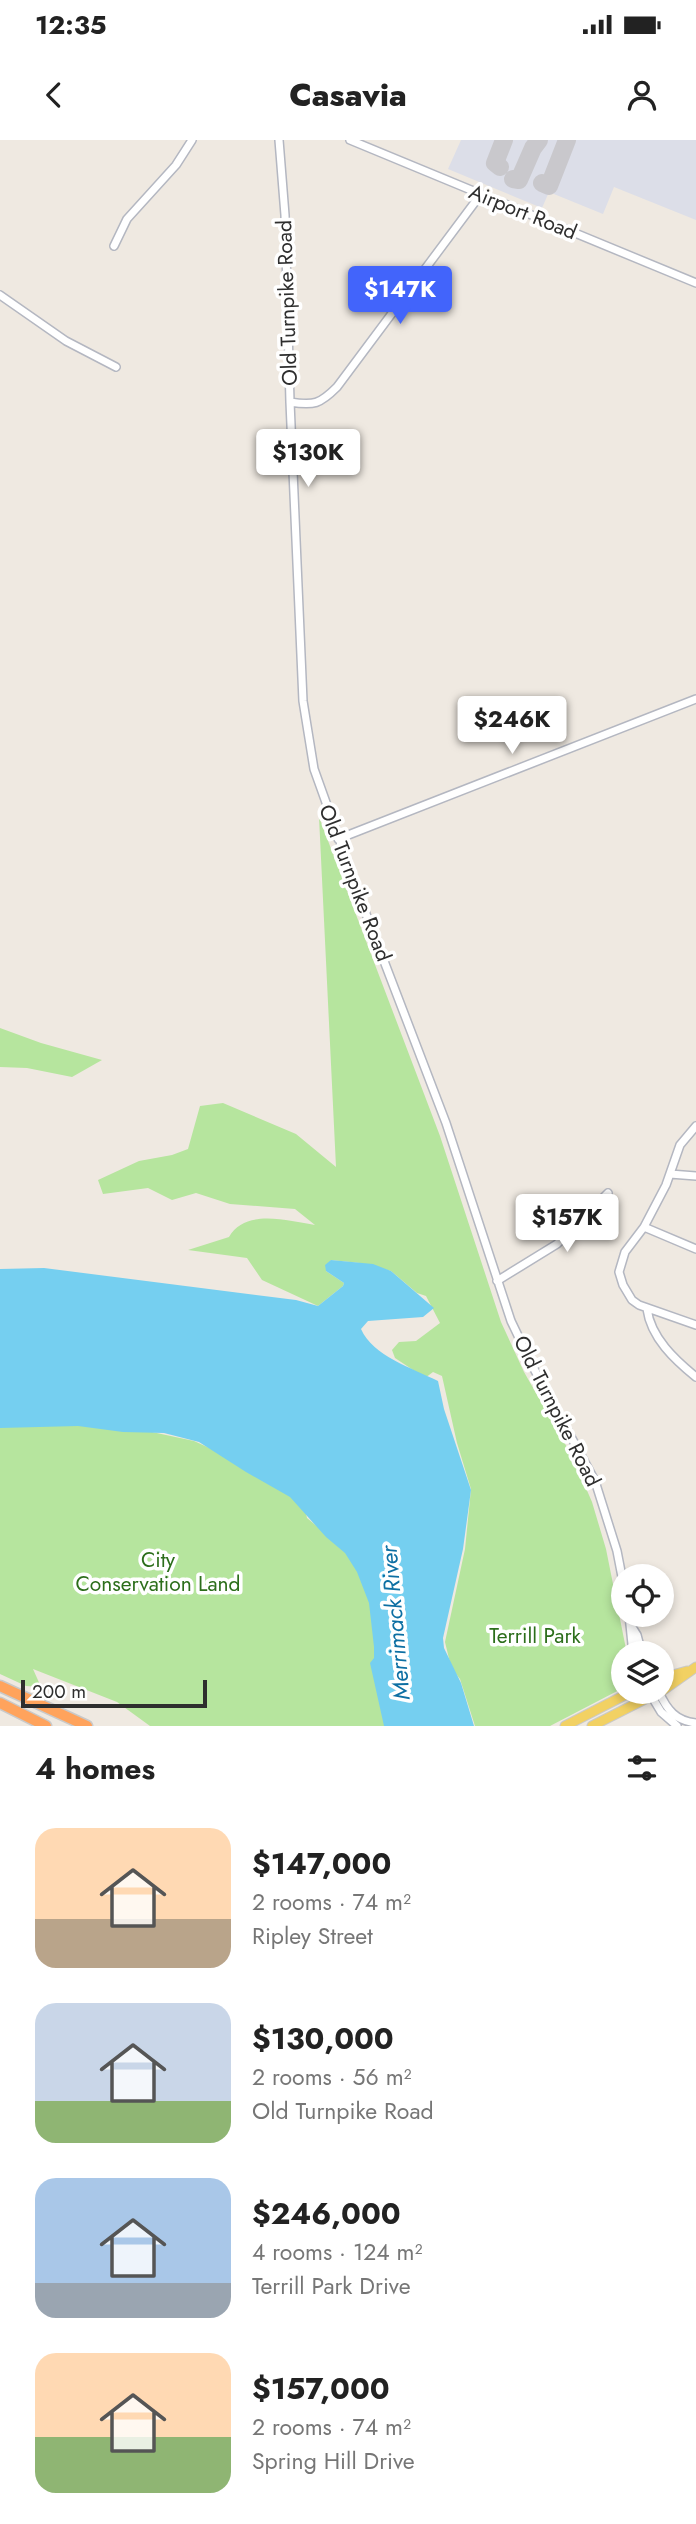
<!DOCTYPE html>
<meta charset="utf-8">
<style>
:root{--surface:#fff;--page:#f6f6f6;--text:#222;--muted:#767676;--accent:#4264fb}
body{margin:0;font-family:Jost,sans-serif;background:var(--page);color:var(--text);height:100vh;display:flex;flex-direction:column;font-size:26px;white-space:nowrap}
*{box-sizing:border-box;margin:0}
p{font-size:23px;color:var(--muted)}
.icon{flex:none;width:38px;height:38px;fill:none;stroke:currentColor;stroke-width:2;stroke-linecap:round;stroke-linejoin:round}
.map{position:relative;height:1586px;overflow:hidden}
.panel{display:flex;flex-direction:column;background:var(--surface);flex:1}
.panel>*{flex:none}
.controls{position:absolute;left:611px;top:1424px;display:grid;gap:14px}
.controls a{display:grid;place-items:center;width:63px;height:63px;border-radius:50%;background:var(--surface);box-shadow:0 4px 10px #0003;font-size:35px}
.scale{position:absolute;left:21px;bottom:18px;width:186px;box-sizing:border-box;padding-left:7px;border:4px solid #2e2e2e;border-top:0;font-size:19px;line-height:24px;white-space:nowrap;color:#2e2e2e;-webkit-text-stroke:5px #fff;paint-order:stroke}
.price{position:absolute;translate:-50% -60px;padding:0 16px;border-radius:7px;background:#fff;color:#222;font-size:23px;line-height:46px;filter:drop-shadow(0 2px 4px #0008)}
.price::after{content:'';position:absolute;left:50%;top:42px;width:21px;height:16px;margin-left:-10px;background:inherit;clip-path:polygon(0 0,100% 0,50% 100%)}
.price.on{background:var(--accent);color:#fff}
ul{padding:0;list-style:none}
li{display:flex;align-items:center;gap:21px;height:175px;padding:0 35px}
li span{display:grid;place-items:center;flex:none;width:196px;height:140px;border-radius:21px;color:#555}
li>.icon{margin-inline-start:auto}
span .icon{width:84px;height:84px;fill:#fffc;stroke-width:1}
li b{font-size:30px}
h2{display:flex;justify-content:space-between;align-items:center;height:84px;padding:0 35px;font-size:30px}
.status{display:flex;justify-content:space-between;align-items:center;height:49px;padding:0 35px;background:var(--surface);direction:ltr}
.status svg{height:19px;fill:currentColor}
header{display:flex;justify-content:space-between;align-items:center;height:91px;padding:0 35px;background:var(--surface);font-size:32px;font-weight:800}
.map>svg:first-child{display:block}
.airport{fill:#dcdee8}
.green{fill:#b6e59e}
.water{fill:#75cff0}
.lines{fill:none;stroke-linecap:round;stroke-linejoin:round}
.taxiway{stroke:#c9c8cc;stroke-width:18}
.minor-casing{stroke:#b4b7c1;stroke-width:10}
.major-casing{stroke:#c9c9c9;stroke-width:11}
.highway-casing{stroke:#c9c9c9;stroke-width:13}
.minor{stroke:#fff;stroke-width:7}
.major{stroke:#f2d163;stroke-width:9}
.highway{stroke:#ffa35c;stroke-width:10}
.labels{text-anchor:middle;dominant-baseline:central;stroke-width:7;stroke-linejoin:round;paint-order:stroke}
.street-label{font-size:21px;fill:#2e2e2e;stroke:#fff}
.park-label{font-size:21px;fill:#2c6e1b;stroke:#fff}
.water-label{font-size:23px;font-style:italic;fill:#0d6fa3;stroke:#fff}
</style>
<div class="status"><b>12:35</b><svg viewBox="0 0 49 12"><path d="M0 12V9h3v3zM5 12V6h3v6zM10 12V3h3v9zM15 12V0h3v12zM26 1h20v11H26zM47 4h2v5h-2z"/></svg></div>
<header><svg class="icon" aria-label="back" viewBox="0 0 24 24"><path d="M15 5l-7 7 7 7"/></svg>Casavia<svg class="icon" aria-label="person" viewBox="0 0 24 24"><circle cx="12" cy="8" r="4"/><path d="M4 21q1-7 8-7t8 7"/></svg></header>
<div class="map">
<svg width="696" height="1586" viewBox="0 0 696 1586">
<rect width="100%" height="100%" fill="#efe9e1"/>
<!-- airport -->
<path class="airport" d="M461,0h235v80l-82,-33 -11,27 -54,-22 -7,16 -94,-39z"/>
<!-- green -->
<path class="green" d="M319,677l121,319 61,186 23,50 48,84 20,46 14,47 21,105h-4v34l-73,38h-75l-15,-47 -9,-12 -6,-25 20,-93 6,-60 -14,-46 -15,-67 -9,-4 -8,6 -30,-20 -3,-8 7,-8 17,-1 24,-18 -14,-27 -9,-3 -26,-22 -31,-8 -29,-3 -5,11 18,12 -1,3 -25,20 -56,-26 -15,-22 -59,-8 41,-13c16,-29 59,-16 86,-12l-20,-16 -65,-5 -34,-11 -24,7 -24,-12 -45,6 -5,-14 41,-19 33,-6 16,-6 12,-43 23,-3 73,31 40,33z
M0,888l41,15 61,17 -30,17 -45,-9 -27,-1z
M0,1285l124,1 70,15 64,29 47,38 2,10 36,30 26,36 7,49 -2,42 11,51h-235l-33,-24 -84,-33 8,18 -15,-1 -26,-12z"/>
<!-- water -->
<path class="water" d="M331,1120l42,4 18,7 43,37 -11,9 -55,4 -7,8c12,27 51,39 77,52l6,28 27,81 -8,59 -20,89 1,10 17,35 13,43h-90l-14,-63 4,-5v-11l-5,-44 -12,-31 -12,-19 -19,-16 -36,-40 -44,-25 -47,-30 -35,-9 -41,-1 -45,-6 -78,2v-159l44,-1 252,32 22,6 25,-20 1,-3 -18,-12 -1,-6z"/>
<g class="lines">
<!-- taxiway -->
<path class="taxiway" d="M500,27l-5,-4 9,-23
M513,39l6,1 14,-32 6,-8
M542,43l7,3 18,-46"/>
<!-- minor casing -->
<g class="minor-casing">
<path id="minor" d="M279,0l6,75 5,187 13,299 11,68 52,145 80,209 65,198 22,46 62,114 22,70 6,31
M350,0l346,143
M114,106l13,-27 49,-54 16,-25
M0,155l66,46 50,26
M290,262c24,4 30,2 47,-15l144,-193
M338,699l358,-140
M696,986l-16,19 -14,40 -22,42 -19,25 -6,20 4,13 9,15 7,5 57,20
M670,1034l26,2
M644,1087l52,22
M497,1141l60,-37 51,-51
M647,1169c4,29 28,51 49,68
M629,1475l4,39
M632,1487l5,8 5,19
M649,1552l12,20 16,14
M659,1552c8,18 17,29 37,31"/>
</g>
<!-- major casing -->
<g class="major-casing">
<path id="major" d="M662,1538l25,-7
M662,1551l34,-24
M565,1586l66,-34
M592,1586l67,-34"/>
</g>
<!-- highway casing -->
<g class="highway-casing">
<path id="highway" d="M0,1546l87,40
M0,1563l46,23"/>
</g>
<!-- minor -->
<use href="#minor" class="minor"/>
<!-- major -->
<use href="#major" class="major"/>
<!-- highway -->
<use href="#highway" class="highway"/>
</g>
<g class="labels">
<!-- street labels -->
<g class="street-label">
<text transform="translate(523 72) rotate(22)">Airport Road</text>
<text transform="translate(287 163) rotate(-92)">Old Turnpike Road</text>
<text transform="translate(355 743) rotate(69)">Old Turnpike Road</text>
<text transform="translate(557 1271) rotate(63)">Old Turnpike Road</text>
</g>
<!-- park labels -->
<g class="park-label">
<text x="158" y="1420">City<tspan x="158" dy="24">Conservation Land</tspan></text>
<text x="535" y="1496">Terrill Park</text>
</g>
<!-- water labels -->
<g class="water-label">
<text transform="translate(395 1483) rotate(-95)">Merrimack River</text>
</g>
</g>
</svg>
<div class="controls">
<a><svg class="icon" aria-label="locate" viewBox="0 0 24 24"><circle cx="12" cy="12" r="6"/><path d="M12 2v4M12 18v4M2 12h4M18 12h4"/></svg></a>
<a><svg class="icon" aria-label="layers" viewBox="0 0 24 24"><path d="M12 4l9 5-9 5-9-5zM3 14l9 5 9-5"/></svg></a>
</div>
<div class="scale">200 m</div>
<b class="price on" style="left:400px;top:186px">$147K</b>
<b class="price" style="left:308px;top:349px">$130K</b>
<b class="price" style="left:512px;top:616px">$246K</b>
<b class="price" style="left:567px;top:1114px">$157K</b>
</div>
<section class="panel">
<h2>4 homes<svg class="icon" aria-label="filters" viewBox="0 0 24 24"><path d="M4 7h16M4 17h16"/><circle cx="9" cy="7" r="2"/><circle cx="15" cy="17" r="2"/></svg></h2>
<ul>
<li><span style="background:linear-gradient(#ffd9b3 65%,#b9a48a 0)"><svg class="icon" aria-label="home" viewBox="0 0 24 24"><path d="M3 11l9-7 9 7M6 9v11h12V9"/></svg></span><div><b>$147,000</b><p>2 rooms · 74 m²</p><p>Ripley Street</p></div></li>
<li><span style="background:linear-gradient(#c9d6e8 70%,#8fb573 0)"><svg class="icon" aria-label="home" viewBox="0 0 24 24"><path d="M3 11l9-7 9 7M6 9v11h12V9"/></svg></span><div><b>$130,000</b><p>2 rooms · 56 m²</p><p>Old Turnpike Road</p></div></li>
<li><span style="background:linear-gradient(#a9c7e8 75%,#9aa5b1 0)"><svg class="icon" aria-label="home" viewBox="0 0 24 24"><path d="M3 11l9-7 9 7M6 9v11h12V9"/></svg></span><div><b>$246,000</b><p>4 rooms · 124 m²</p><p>Terrill Park Drive</p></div></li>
<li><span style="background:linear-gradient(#ffd9b3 60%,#8fb573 0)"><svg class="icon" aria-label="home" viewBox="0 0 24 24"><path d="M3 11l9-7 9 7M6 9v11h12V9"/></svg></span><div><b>$157,000</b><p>2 rooms · 74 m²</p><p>Spring Hill Drive</p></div></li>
</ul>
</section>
